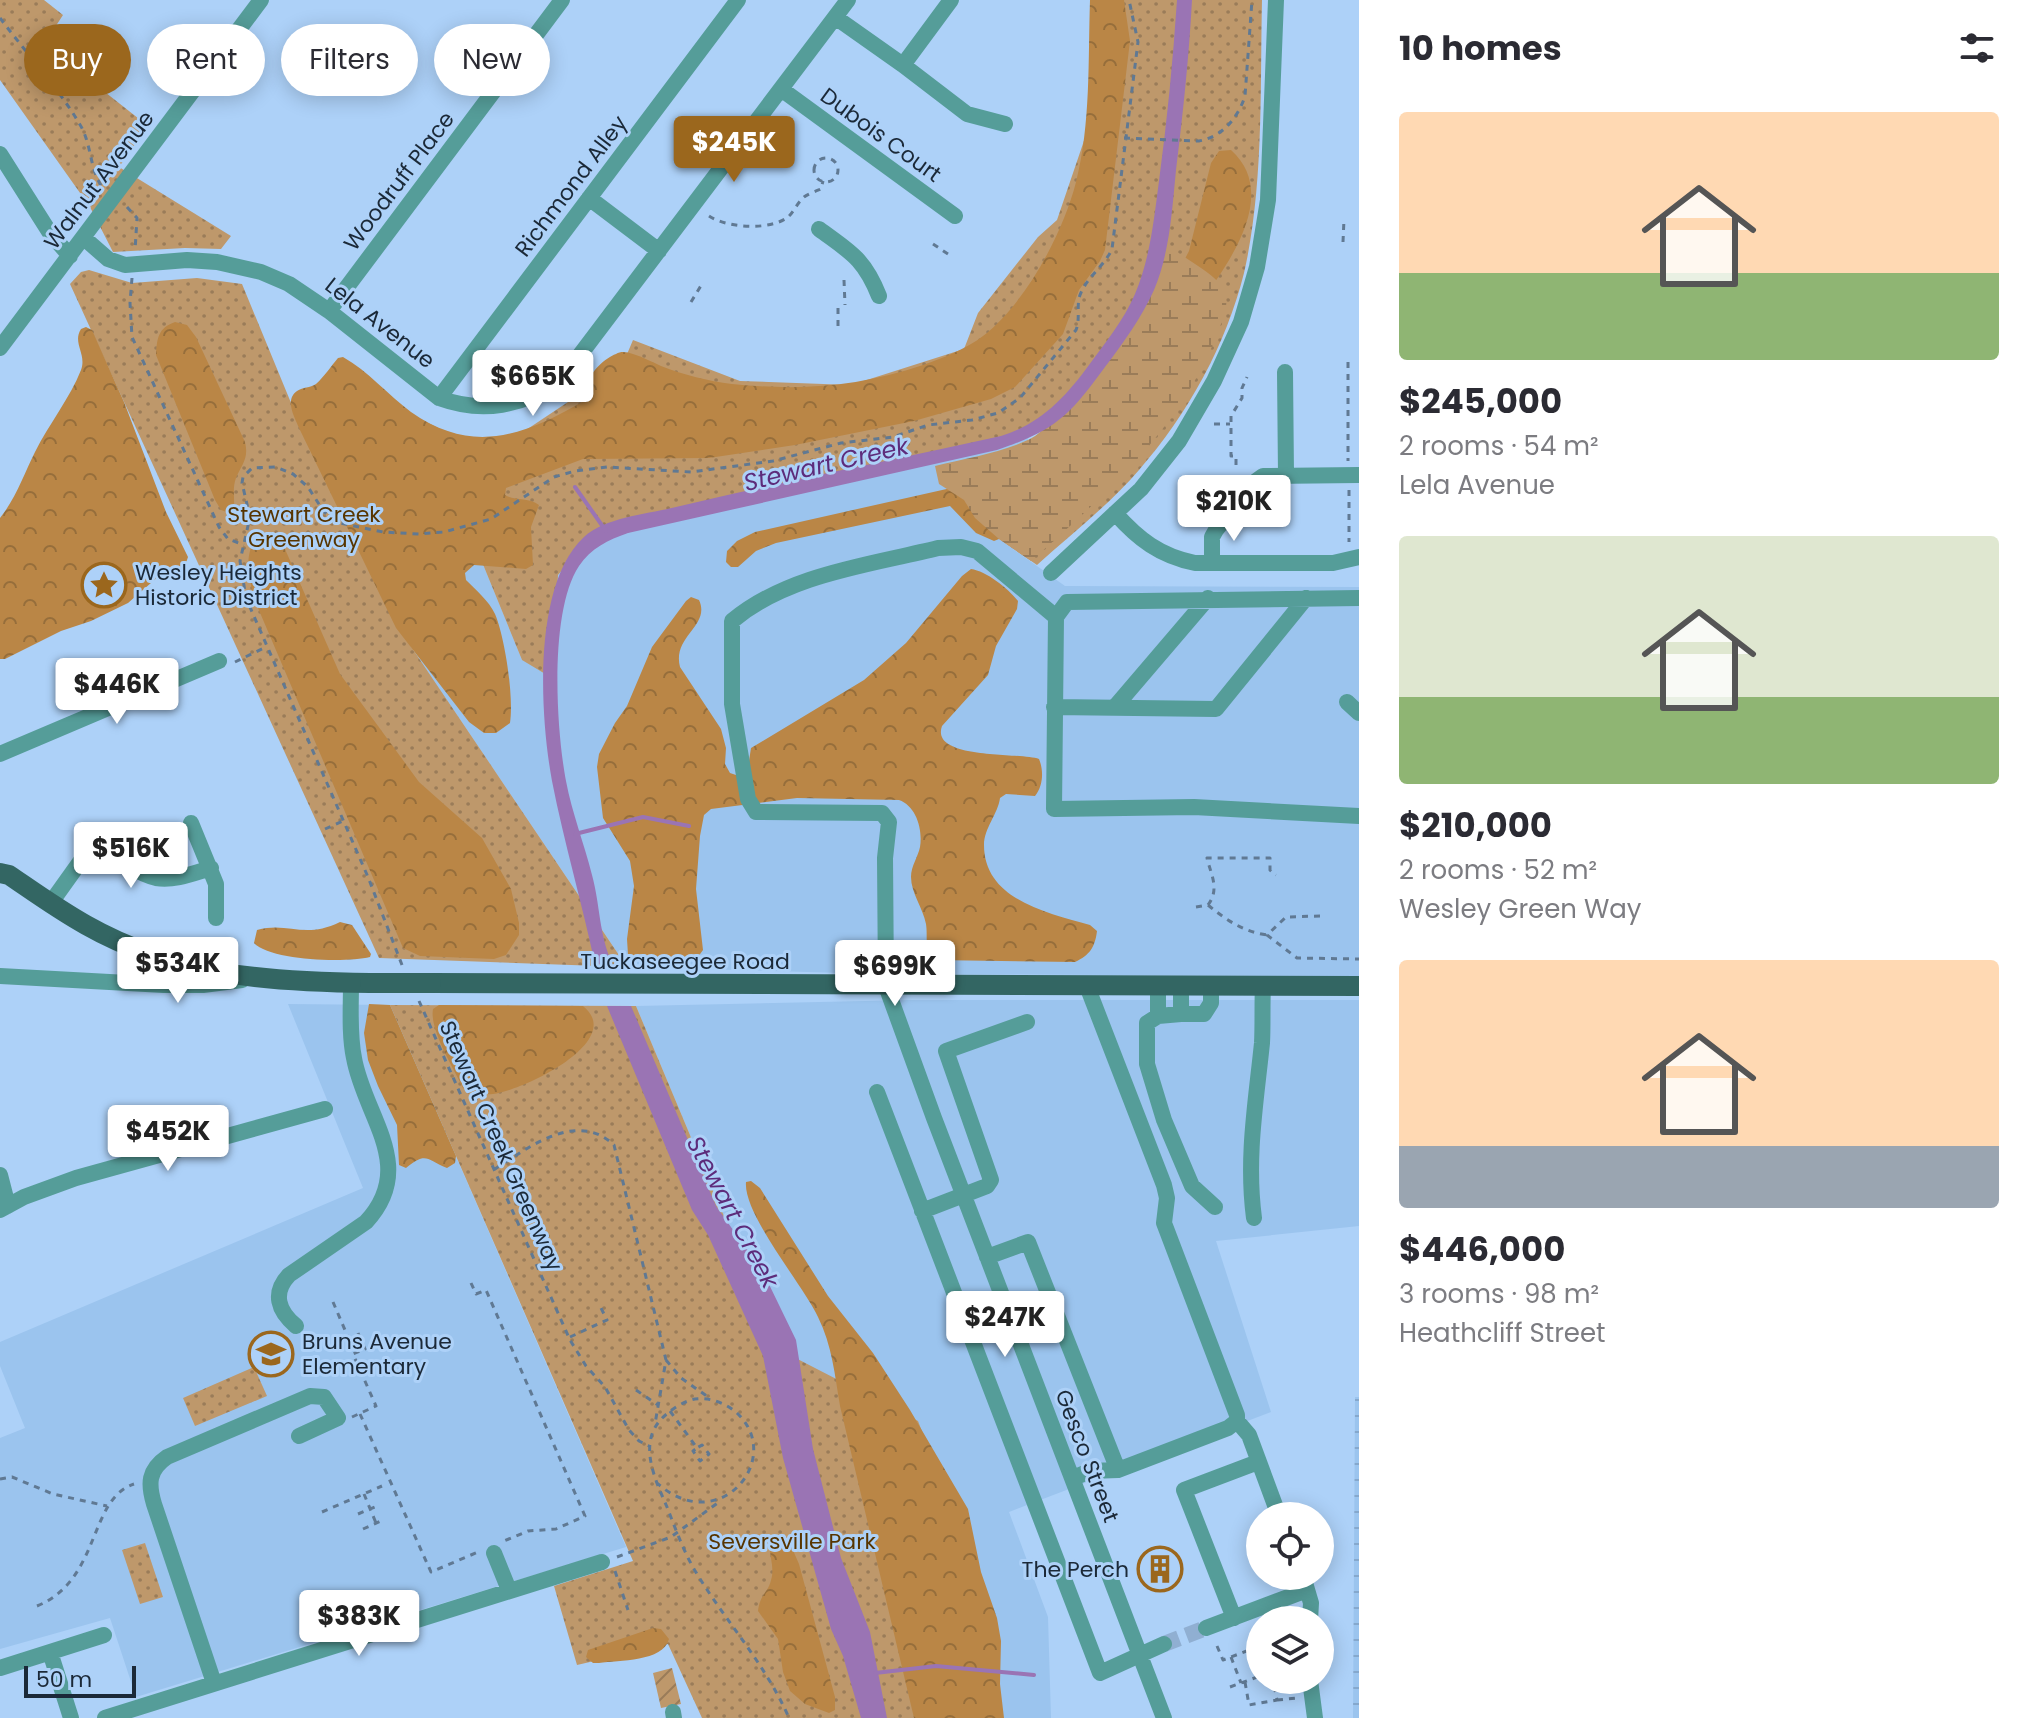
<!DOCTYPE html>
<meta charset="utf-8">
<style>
:root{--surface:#fff;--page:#f7f7f7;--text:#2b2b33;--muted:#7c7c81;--accent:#9b671d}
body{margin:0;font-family:Poppins,sans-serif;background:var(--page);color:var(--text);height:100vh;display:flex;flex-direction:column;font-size:30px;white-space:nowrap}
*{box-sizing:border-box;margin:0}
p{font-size:26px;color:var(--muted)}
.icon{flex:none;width:44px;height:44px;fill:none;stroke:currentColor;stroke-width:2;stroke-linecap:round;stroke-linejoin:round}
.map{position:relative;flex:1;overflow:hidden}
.drawer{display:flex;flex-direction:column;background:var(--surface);width:680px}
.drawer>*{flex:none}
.top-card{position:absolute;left:24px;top:24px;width:760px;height:72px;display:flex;gap:16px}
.controls{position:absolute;left:1246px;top:1502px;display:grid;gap:16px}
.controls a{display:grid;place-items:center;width:88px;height:88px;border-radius:50%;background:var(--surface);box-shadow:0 4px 20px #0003;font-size:40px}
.scale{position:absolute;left:24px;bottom:20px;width:112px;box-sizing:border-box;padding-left:8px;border:4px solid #1b2938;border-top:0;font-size:22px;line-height:28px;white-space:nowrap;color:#1b2938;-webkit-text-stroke:6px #add1f8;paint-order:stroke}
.price{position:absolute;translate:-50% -68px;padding:0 18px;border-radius:8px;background:#fff;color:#222;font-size:26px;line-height:52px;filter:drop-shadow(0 2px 4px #0008)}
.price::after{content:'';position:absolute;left:50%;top:48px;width:24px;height:18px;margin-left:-12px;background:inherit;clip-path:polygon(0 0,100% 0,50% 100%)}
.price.current{background:var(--accent);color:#fff}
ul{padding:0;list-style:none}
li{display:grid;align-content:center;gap:16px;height:424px;padding:0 40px}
li span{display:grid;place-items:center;height:248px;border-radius:8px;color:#555}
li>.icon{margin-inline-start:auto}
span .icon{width:144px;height:144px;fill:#fffc;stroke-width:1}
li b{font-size:34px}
h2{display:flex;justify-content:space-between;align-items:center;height:96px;padding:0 40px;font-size:34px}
.pill{padding:0 28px;border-radius:36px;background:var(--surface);box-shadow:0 4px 20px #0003;font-size:28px;line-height:72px}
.pill.current{background:var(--accent);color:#fff}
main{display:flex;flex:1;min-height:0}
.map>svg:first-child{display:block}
.built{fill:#9bc4ee}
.industrial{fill:url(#industrial-grid)}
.grass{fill:url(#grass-dots)}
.forest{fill:url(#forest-crowns)}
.wetland{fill:url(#wetland-marsh)}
.garden{fill:url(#garden-furrows)}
.water{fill:#9a74b4}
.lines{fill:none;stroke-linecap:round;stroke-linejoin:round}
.stream{stroke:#9a74b4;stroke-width:4}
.minor-tunnel{stroke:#90afd2;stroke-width:16;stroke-dasharray:16 8;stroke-linecap:butt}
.path{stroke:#607993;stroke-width:3;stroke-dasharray:6 6;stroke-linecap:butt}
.minor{stroke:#559d99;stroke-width:16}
.major{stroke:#336663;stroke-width:20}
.major-bridge{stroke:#336663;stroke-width:20}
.labels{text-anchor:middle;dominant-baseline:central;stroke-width:6;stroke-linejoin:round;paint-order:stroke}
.street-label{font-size:22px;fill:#1b2938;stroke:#add1f8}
.park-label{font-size:22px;fill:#573500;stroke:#add1f8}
.poi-label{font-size:22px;fill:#1b2938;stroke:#add1f8;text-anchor:start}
.water-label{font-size:24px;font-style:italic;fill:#5d2c7b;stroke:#add1f8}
</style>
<main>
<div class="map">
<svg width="1359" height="1718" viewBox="0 0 1359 1718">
<defs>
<pattern id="industrial-grid" width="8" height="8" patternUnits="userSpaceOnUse" patternTransform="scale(2)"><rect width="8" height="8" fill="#9bc4ee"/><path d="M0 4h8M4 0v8" fill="none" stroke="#85a8cd"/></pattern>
<pattern id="grass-dots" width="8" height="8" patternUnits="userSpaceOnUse" patternTransform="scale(2)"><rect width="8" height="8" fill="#be986b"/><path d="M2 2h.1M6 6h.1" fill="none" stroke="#9a7c59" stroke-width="1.8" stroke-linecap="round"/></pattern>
<pattern id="forest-crowns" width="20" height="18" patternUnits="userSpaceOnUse" patternTransform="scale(2)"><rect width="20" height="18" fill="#ba8646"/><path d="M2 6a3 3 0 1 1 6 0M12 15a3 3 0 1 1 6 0" fill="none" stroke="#966e3b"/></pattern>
<pattern id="wetland-marsh" width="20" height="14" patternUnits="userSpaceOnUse" patternTransform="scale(2)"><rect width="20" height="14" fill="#be986b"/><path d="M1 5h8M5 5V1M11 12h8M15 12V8" fill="none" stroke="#9a7c59"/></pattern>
<pattern id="garden-furrows" width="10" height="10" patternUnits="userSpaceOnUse" patternTransform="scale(2)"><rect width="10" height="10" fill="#be986b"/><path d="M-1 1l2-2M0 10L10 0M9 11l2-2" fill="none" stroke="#9a7c59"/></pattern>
</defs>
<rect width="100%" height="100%" fill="#add1f8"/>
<!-- built -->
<path class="built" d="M1031,429l-32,110 66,47 294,1v389l-479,-2 -253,-7 -217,-322 -16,-51 88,-32 40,98 36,-85 25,-29 23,-16z
M912,1000h447v226l-143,15 55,171 -262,100 39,105 3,101h-123l-148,-368 -144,-344z
M288,1004l102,1 236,542 -490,150 -26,-79 -110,31v-211l25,-10 -25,-62v-24l363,-154z"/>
<!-- industrial -->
<path class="industrial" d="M1355,1397h4v321h-6z"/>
<!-- grass -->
<path class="grass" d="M0,0h44l19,15 -19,29 104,82 -29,41 112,69 -10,13 -36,-1 -72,4 -23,-45 -90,-127z
M1094,0h168c-2,89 2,186 -18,273 -18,72 -56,141 -105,197 -30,35 -68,64 -102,95l-38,-26 85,-152 -53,42 -131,39 -184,38 -133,40 -25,29 -6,103 -30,-18 -40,-98 -88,32 16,51 217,322 -248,-9 -309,-674 11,-12 8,-2 43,13 65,-5 45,6 54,131 103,-7 49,25 32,6 40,-5 102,-68 11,-26 107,41 111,4 113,-36 14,-36 60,-76 19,-17 32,-94z
M390,1005l246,1 144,344 138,71 73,187 -63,110h-226l-34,-74 -91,21 -23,-79 79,-25z
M254,1367l13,29 -72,30 -12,-28z
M145,1543l18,54 -23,7 -18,-54z"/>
<!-- forest -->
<path class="forest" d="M1090,0h34l6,41 -25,209 -5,11 -21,29 -16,44 -48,53 -24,12 -77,22 -119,24 -86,13 -126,1 -77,29 -1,7c10,6 24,2 34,10l-8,22 2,38 -7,4 -52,-4 -9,8 1,7c10,10 23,21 29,34 10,24 19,83 15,109l-14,10h-12l-15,-11 -73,-94 -97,-200c-4,-10 -15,-28 -2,-37 6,-4 13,-3 19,-7 8,-7 15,-18 22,-26l5,-1c25,14 45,38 68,55 63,44 113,23 173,-11 5,-7 3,-9 4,-17 2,-12 17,-26 28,-30 5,-3 11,-2 17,0 10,3 19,8 28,12 23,9 47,15 71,18 69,7 125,3 191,-19 20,-7 43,-16 60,-29 43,-33 80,-103 93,-154 15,-58 12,-123 14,-182z
M1231,150c60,54 -29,148 -63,193l-13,-27 34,-65 22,-88 8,-12z
M175,322l12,3 9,12 49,105c4,17 -3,22 -9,36 -4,11 -1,21 -2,33l-5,2 -8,-3 -6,-10 -59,-145c1,-17 2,-27 19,-33z
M86,327l6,3 32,72 42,110 22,45 -3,9 -18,3 -39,34 -37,18 -30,10 -56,28h-5v-141c16,-20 24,-44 35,-66 14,-28 35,-54 46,-82 6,-16 -9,-27 0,-41z
M1031,470l-32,69 -5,2 -18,-8 -26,-27 -174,37 -20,8 -18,16h-7l-5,-5 1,-11 10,-10 18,-9z
M262,532l11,1 8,7 59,134 79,108 63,56 29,51 8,34v12l-13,20 -12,4 -74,-3 -17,-8 -148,-347c-6,-23 -14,-51 7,-69z
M971,569c15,2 37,19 47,32l-1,8 -21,37 -8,29 -46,51c-12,34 77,26 97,33 5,12 4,27 -4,37l-29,-2 -6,4c-2,16 -16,30 -16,47 0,55 64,68 106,80l7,6c-2,16 -7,24 -22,31l-142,-2c-9,-10 -5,-23 -7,-36 -3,-16 -15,-31 -15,-47 0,-11 7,-20 9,-30 3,-18 -4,-41 -21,-47l-102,-2 -86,11 -7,6 -4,21 -4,53 7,61 -5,7 -63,2 -7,-4 -1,-16 7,-53 -4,-25 -27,-43 -6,-51 2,-13 16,-31 12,-17 25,-59 34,-46 5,-4 8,3c12,26 -27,36 -19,67l41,62 5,19 -1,16 5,9 9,3 10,-15 2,-13 113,-68 42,-37 56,-67z
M340,922l12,3 19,29 -1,3c-24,6 -99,4 -116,-14l3,-13c32,-9 46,10 83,-8z
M369,1004l21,1 66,151 -1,7 -8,5c-21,-8 -20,-17 -41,0l-7,-3 -2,-40 -19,-39 -10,-26 -4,-27z
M439,1005l144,1c44,35 -61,85 -90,88 -11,1 -20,-2 -30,-6 -9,-19 -34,-59 -30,-79z
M751,1181l9,7 68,108 45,57 37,57 58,99 13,63 16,46 4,23 -1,43 4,34h-90l-74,-312c-5,-30 -8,-61 -22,-89 -15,-32 -75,-103 -72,-135z
M774,1540l18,8 7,16 36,133v13l-6,3 -24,-9 -15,-13 -7,-19 -5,-33 -20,-28c2,-17 10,-18 13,-31 4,-12 -2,-23 -1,-36z
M653,1628l8,1 8,10c-6,23 -50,21 -70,24h-6l-7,-6 2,-7z"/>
<!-- wetland -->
<path class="wetland" d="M1166,245c13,9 46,28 55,40 12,16 1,35 -5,52 -37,93 -112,159 -185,224l-32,-22 -24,-21 -11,-18 -25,-16 -4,-18c31,-8 66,-13 95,-27 14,-7 25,-24 35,-35 53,-55 83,-82 101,-159z"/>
<!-- garden -->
<path class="garden" d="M672,1668l9,36 -20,4 -8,-35z"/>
<!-- water -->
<path class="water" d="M1177,0h15c-3,57 -9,113 -16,170 -4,40 -6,82 -22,120 -12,27 -31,53 -49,77 -36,49 -49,63 -108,83l-369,83c-20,7 -37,15 -49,33 -30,45 -23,163 -13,215 6,32 18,62 26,94 8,29 7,60 20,88l-17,1c-13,-61 -31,-122 -43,-183 -12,-65 -20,-196 32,-244 22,-20 64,-23 92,-30 108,-26 217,-47 325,-71 39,-12 64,-38 88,-71 16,-22 35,-45 46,-71 15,-35 19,-75 24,-113 8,-60 14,-120 18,-181z
M607,1006h24l85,200 47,66 33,68 17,109 28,109 29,74 17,86h-26l-18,-62 -12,-27 -48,-171 -20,-102 -55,-121 -16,-25z"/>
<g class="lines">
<!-- stream -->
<path class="stream" d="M575,487l31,44
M575,834l68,-17 46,9
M875,1673l61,-7 98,9"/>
<!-- minor-tunnel -->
<path class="minor-tunnel" d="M1164,1644l42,-16"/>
<!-- path -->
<path class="path" d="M0,18c26,35 57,68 79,105 13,20 10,45 23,64
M1124,138l75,3c23,-4 39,-23 46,-45l7,-96
M814 170a12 12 0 1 1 24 0a12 12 0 1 1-24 0Z
M127,207l10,11 -2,33
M709,216c18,12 61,15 79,1 6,-5 9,-14 16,-20 4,-3 12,-6 17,-8l2,-8
M1343,242l1,-23
M933,244l18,12
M132,278l-2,25 2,34 87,190 9,12 16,6
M844,280l1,25
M691,302l11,-18
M838,326v-20
M1348,362v99
M1214,424h16
M1236,465v-9h-5v-40l11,-18v-10l5,-11
M1349,490v52
M235,662l31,-15
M325,829l18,-8
M1208,905c18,15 36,27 59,30
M1196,907l12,-2c12,-16 3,-30 -1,-47h63v12l6,5
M1320,916l-34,1 -19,18 30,23 62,1
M402,965l-34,-88 -122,-279 -6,-37 10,-44 -8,-34 1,-6 9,-9 24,-1 17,7 15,13 16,25 16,11 43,9 36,2 25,-2 47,-13 63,-42 21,-6 32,-4 84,5 82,-11 68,-18 52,-6 35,-12 44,-5 26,-7 22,-15 56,-68c4,-10 1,-21 3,-32 6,-20 25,-31 33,-49l26,-207 -9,-42
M419,1001l151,339 16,26 19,21 24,43 10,11 10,5
M495,1169c34,-22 82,-59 119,-24l52,215 -11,64
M471,1283l5,11 10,-4 99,226 -29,13 -28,2 -24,10
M333,1302l15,35
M570,1337l37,-17 -7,-14
M666,1360l15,18 30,21
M636,1390l22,15
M670,1411l27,37 -4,3 7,10 9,-7 -7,-9 -5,3
M360,1414l71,158 47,-20
M352,1417l24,-11 -23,-52 12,-5 -7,-16
M0,1479l12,-2 41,17 54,12
M656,1482c61,57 128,-21 83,-67 -11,-11 -28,-18 -44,-16 -10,2 -20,8 -27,14 -33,25 -14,64 -1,94 9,23 17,46 30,67 30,49 69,91 92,144
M364,1494l12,29
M322,1512l60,-26
M358,1514l19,-8
M363,1529l20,-9
M617,1557l54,-20 48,-35
M615,1571l13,39
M37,1606c64,-26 51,-107 97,-122
M1217,1646l6,14 37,-14
M1231,1657l10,26
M1245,1682l4,23 28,-5 -4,-20
M1230,1687l30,-11
M1277,1700l20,-2"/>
<!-- minor -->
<path class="minor" d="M835,17l68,48 48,-65
M903,65l64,49 38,10
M781,89l174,127
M0,154l50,79 20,23
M589,198l70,53
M819,229c31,23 45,29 60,67
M84,238l24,21 17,6 62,-5 30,2 44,10 28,12 40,27 110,87c44,16 83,8 122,-18l287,-380
M329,311l233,-311
M0,348l261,-348
M1285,372l1,103
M439,398l299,-398
M1115,513c23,26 45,43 80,50h138l26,-6
M1212,562v-25l4,-7 40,-49 7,-5 96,-1
M1051,573l90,-84 38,-48 35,-60 27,-59 16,-55 11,-67 8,-200
M1359,598l-292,4 -11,15 -2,192 140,-2 165,9
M1056,617l-79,-66 -16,-4 -23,1c-68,17 -150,26 -206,73v83l16,95 8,13 126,1 7,9 -4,36 1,128 48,132 230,600
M1347,702l12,11
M1054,707l162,2 90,-111
M1114,708l94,-110
M0,754l219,-93
M191,823l25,61v34
M50,904l35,-49c31,-6 43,17 71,23 19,3 38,-5 55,-10
M0,976l164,9h39l39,-5
M1158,986v30
M1181,986v28h23l7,-11v-17
M1181,1014l-23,2 -11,7v41l17,56 28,66 23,21
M877,1092l223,581 64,-29
M0,1175l8,31
M0,1210l24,-13 52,-19 249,-69
M922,1211l65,-25 4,-6 -45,-129 81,-29
M1254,1218c-8,-60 2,-116 8,-175 1,-19 0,-38 1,-57
M987,1257l41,-15 90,228
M296,1326c-18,-15 -24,-33 -7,-51l77,-53c52,-56 -2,-106 -12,-164 -5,-24 -3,-51 -3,-75
M1237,1421l12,14 30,81
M1073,1478l17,-7 28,-1 110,-42 9,-7v-6l-73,-192 3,-25 -3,-13 -77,-199
M494,1553l15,37
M1303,1576l8,27 -1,17
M1234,1618l-50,-128 74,-28
M1206,1628l101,-38
M50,1652l21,66
M0,1668l104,-33
M1310,1680l5,38
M214,1683l-60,-179c-6,-20 -6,-34 13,-47l143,-61 14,1 14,21 -39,18
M673,1712l1,6
M105,1718l497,-156"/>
<!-- major -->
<path class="major" d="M0,873l9,2c25,17 50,35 77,50 90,51 183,57 284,58
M431,983l928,3"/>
<!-- major-bridge -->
<path class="major-bridge" d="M370,983h61"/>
</g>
<!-- icons -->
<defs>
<g id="sight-ring" transform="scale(2.3)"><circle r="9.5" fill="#add1f8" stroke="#9b671d" stroke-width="1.5"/><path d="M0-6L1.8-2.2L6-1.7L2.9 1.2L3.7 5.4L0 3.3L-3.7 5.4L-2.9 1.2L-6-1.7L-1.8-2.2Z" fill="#9b671d"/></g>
<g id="school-ring" transform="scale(2.3)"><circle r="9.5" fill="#add1f8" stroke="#9b671d" stroke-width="1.5"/><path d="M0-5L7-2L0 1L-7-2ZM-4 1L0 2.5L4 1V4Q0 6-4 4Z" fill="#9b671d"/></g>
<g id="building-ring" transform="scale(2.3)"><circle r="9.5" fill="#add1f8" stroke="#9b671d" stroke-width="1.5"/><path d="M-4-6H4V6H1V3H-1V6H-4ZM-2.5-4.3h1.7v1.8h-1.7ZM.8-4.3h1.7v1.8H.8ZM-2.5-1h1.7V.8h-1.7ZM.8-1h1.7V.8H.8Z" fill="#9b671d"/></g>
</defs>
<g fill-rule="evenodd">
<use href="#sight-ring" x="104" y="585"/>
<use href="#school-ring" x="271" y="1354"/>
<use href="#building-ring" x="1160" y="1569"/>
</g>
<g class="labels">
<!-- street labels -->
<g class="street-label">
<text transform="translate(881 135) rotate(36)">Dubois Court</text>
<text transform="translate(99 180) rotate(-53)">Walnut Avenue</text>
<text transform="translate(399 181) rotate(-53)">Woodruff Place</text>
<text transform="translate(571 186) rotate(-53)">Richmond Alley</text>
<text transform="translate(380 323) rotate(38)">Lela Avenue</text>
<text x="685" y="961">Tuckaseegee Road</text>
<text transform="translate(501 1146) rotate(66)">Stewart Creek Greenway</text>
<text transform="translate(1087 1456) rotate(69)">Gesco Street</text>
</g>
<!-- park labels -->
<g class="park-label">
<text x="304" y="514">Stewart Creek<tspan x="304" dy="25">Greenway</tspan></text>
<text x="792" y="1541">Seversville Park</text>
</g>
<!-- poi labels -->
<g class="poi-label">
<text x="135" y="572">Wesley Heights<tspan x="135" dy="25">Historic District</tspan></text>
<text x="302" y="1341">Bruns Avenue<tspan x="302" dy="25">Elementary</tspan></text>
<text x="1129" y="1569" text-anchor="end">The Perch</text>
</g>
<!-- water labels -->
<g class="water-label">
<text transform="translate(826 464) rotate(-13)">Stewart Creek</text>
<text transform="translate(733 1212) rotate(62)">Stewart Creek</text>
</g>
</g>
</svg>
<div class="controls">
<a><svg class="icon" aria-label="locate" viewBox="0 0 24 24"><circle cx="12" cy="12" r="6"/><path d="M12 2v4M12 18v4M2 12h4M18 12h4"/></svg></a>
<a><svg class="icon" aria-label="layers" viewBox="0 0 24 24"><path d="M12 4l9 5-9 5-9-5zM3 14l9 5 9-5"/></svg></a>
</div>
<div class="scale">50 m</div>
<b class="price current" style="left:734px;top:184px">$245K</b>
<b class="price" style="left:533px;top:418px">$665K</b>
<b class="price" style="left:1234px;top:543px">$210K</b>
<b class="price" style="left:117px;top:726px">$446K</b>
<b class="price" style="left:131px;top:890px">$516K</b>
<b class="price" style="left:178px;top:1005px">$534K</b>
<b class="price" style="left:895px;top:1008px">$699K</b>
<b class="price" style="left:168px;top:1173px">$452K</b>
<b class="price" style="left:1005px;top:1359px">$247K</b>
<b class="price" style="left:359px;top:1658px">$383K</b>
<div class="top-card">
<a class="pill current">Buy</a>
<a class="pill">Rent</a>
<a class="pill">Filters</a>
<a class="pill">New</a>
</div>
</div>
<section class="drawer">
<h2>10 homes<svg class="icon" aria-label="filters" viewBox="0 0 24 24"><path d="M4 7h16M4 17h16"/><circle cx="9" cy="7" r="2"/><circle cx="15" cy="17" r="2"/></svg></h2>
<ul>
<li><span style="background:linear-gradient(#ffd9b3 65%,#8fb573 0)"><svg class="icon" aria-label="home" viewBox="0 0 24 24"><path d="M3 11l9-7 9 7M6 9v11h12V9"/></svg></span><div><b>$245,000</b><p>2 rooms · 54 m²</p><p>Lela Avenue</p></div></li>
<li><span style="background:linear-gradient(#dfe7d0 65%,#8fb573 0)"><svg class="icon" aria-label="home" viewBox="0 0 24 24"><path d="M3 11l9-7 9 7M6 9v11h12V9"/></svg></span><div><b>$210,000</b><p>2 rooms · 52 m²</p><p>Wesley Green Way</p></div></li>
<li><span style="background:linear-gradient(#ffd9b3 75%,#9aa5b1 0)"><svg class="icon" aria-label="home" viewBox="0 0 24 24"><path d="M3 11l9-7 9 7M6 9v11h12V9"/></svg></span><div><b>$446,000</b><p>3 rooms · 98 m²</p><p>Heathcliff Street</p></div></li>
</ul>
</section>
</main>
